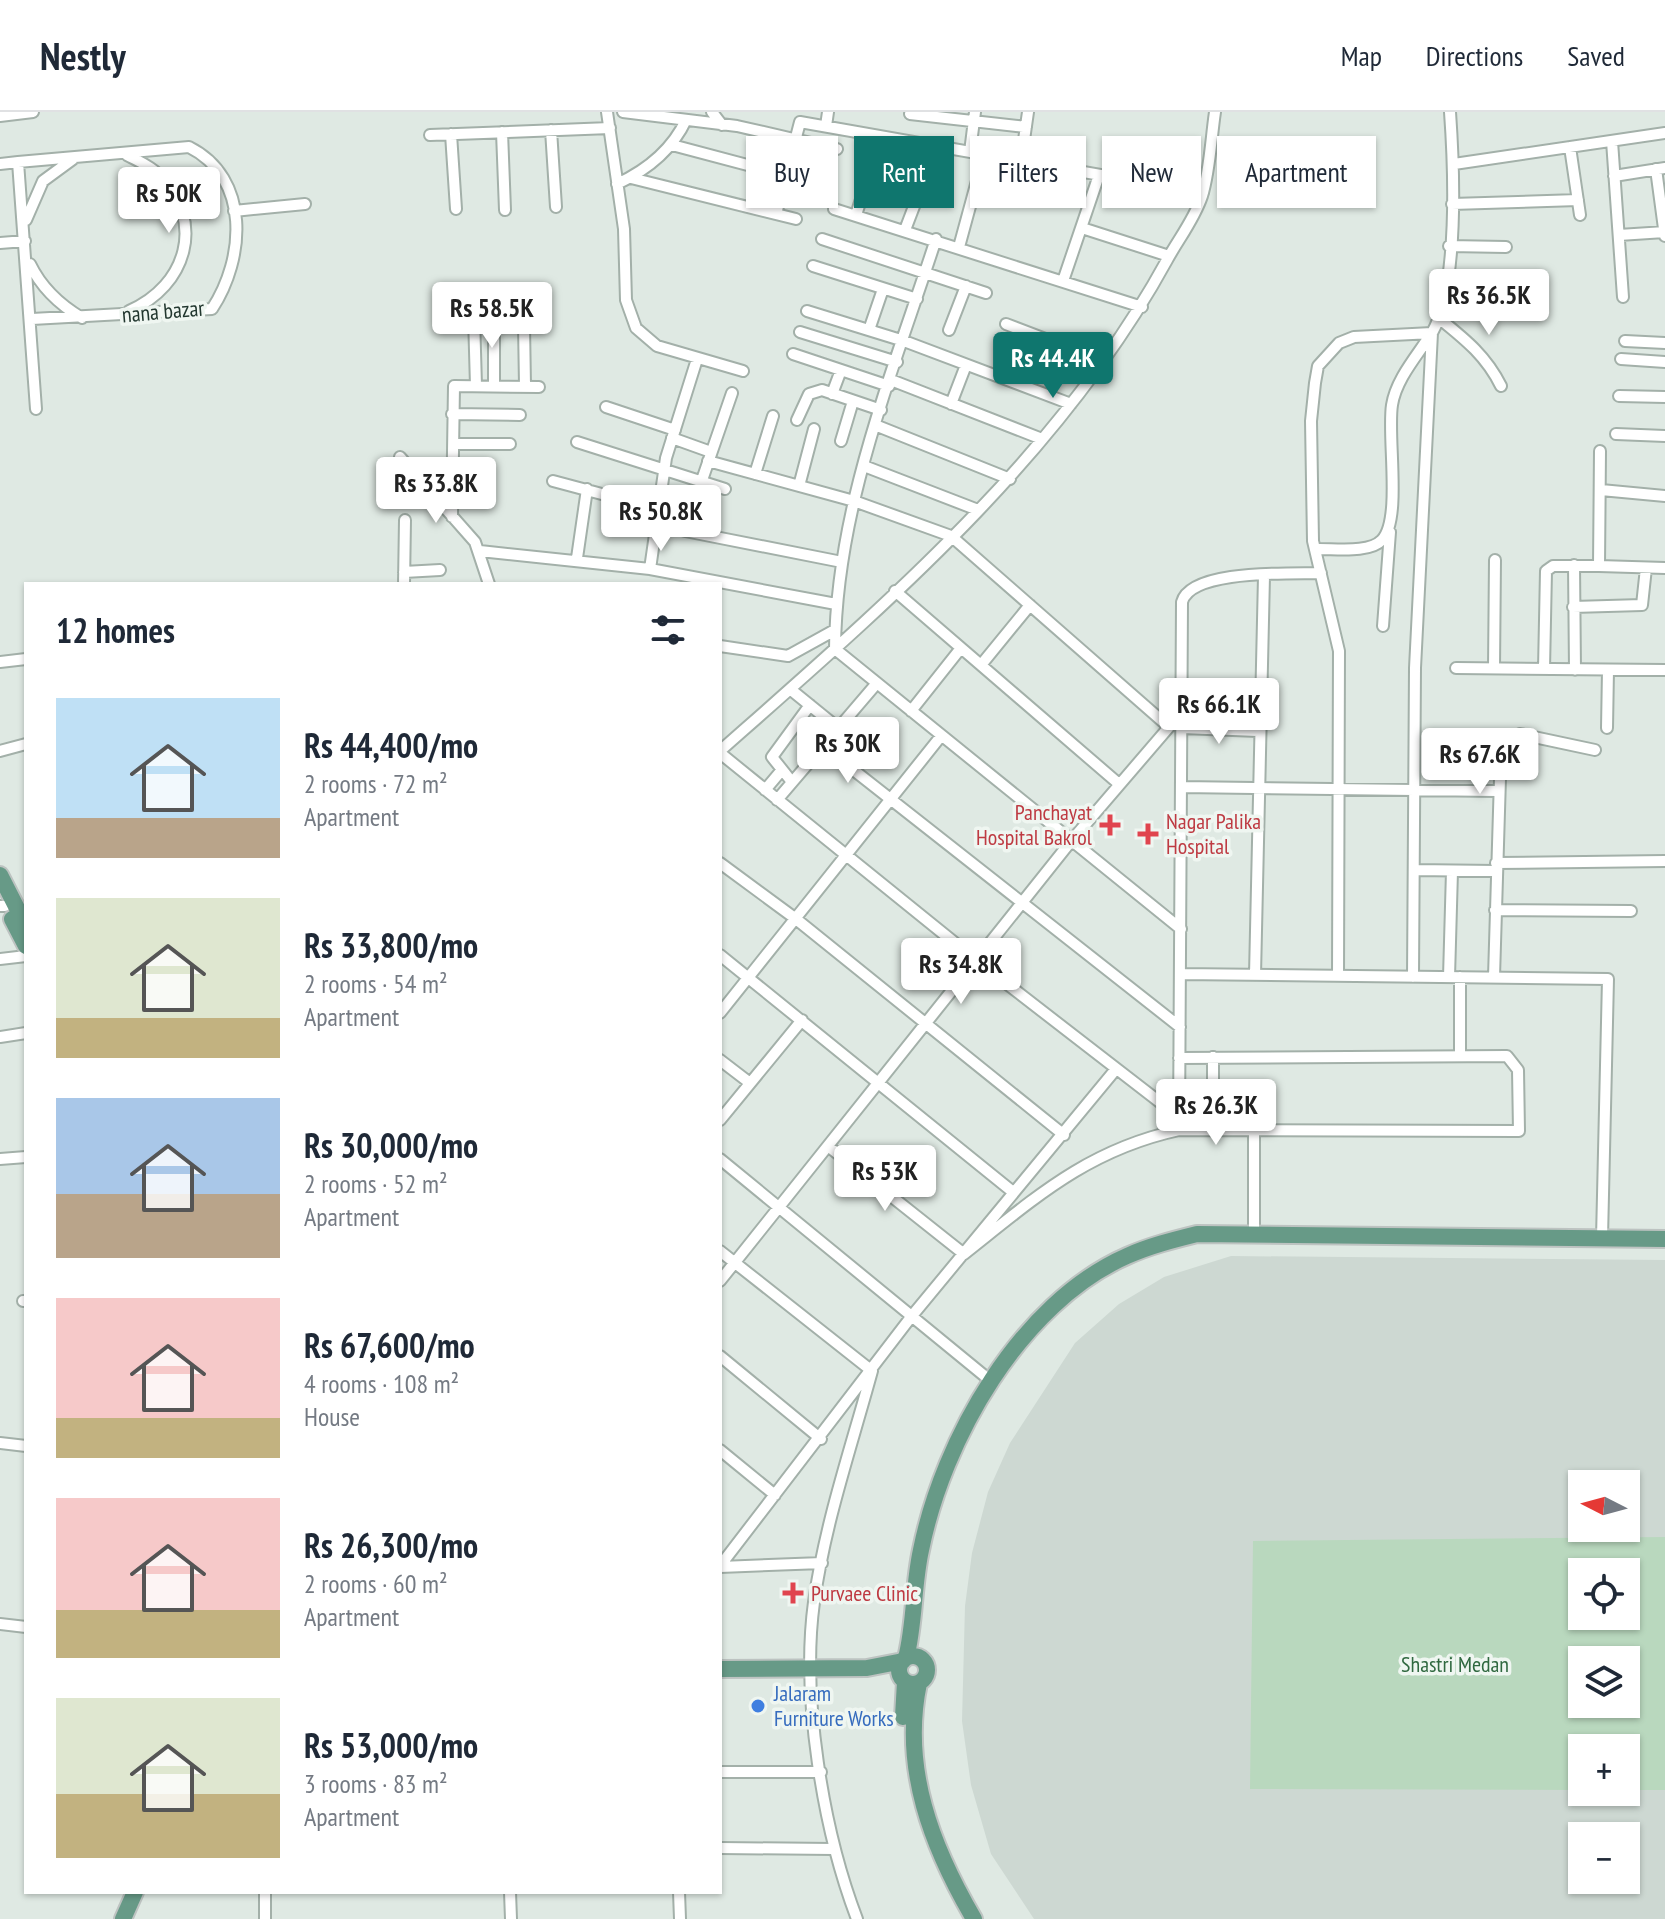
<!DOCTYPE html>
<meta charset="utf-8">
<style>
:root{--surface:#fff;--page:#f6f6f7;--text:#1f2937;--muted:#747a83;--line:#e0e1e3;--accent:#0f766e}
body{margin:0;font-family:"PT Sans Narrow",sans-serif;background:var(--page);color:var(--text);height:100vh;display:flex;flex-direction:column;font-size:30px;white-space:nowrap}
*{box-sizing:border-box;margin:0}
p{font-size:26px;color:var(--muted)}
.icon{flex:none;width:44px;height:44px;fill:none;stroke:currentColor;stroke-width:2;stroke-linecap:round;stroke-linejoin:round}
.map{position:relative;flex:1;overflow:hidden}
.drawer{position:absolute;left:24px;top:470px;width:698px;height:1312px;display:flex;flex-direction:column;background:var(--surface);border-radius:0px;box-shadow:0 2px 6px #0004}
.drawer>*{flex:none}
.banner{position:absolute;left:746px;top:24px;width:760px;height:72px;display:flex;gap:16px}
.needle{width:52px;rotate:276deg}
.tools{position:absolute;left:1568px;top:1358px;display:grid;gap:16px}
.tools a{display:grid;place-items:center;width:72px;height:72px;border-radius:0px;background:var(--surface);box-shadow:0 2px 6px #0004;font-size:40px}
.price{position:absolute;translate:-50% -68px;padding:0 18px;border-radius:8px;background:#fff;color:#222;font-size:26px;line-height:52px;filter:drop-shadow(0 2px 4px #0008)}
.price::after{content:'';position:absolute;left:50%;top:48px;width:24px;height:18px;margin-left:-12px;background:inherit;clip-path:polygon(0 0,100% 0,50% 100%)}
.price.current{background:var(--accent);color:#fff}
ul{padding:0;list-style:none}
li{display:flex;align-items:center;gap:24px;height:200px;padding:0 32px}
li span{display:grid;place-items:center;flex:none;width:224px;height:160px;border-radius:0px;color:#555}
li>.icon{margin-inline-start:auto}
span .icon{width:96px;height:96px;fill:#fffc;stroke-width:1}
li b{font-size:34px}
h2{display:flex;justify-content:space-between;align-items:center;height:96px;padding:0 32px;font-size:34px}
.pill{padding:0 28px;border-radius:0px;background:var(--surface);box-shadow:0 2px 6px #0004;font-size:28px;line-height:72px}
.pill.current{background:var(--accent);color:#fff}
header{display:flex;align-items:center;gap:48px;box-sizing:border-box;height:112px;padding:0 40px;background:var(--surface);border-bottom:2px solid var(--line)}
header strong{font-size:38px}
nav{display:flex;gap:44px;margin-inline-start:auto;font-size:28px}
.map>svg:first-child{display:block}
.built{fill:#cdd8d2;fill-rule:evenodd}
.green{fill:#b9d8be;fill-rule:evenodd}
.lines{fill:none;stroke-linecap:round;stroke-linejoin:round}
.street-casing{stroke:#a3b0a9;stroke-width:14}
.primary-casing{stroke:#bdc3c1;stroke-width:20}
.street{stroke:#fff;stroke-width:10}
.primary{stroke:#679a87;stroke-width:16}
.health-dot{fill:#e0444e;stroke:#eff6f1;stroke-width:3}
.shop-dot{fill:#3f7fe0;stroke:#eff6f1;stroke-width:3}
.labels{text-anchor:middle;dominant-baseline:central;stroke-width:7;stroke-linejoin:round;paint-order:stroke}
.street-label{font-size:22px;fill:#22372f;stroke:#eff6f1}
.health-label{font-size:22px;fill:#be3a42;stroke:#eff6f1;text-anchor:start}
.park-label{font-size:22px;fill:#306940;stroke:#eff6f1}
.shop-label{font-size:22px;fill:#366cbe;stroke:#eff6f1;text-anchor:start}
</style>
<header>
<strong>Nestly</strong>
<nav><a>Map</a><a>Directions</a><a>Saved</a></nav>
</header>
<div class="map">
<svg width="1665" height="1807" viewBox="0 0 1665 1807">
<rect width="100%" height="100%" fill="#dfe9e3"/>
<!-- built -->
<path class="built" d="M1231,1144l434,4v659h-631l-43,-65 -20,-69 -9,-64 3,-115 7,-53 16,-61 22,-49 65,-100 44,-39 45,-27zM1582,1372h44v44h-44zM1582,1460h44v44h-44zM1582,1548h44v44h-44zM1582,1636h44v44h-44zM1582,1724h44v44h-44z"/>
<!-- green -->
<path class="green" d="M1665,1425v253h-39v-42h-44v42l-332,-1 3,-248zM1582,1460h44v44h-44zM1582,1548h44v44h-44z"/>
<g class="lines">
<!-- street casing -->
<g class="street-casing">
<path id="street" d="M607,0l17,117 2,71 10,28 21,18 86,25
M623,0l114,14 100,23
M712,0l10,13
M910,2l116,13
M0,4l33,-4
M826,14l2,-14
M551,18l5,77
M502,20l3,78
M451,22l5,75
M430,23l180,-7
M1612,29l11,156
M672,33l151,40
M1570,35l10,68
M970,40l5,-40
M127,43c11,6 24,11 32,20 47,46 28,111 -30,136
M1021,49l7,-49
M0,52l18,-2
M1454,52l211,-31
M1656,57l9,67
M1614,64l51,-8
M631,66l165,41
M617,72c30,-14 55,-34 69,-64
M1452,92l126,-4
M834,97l308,98
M234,99l71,-7
M776,102l24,-92 403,71
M856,103l25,-78
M26,108l17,-39 30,-22
M1082,116l87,28
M905,118l32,-84
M1619,123l46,-3
M822,127l164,54
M0,131l25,-2
M1449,134l57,1
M959,135l25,-92
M30,152c11,23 30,41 52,54
M813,154l104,33
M1063,169l36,-106
M1446,182l75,5
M494,191v83
M807,199l97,30 167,63
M474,204l2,70
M32,207l180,-10c33,-50 39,-131 -23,-162l-171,15 18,247
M1440,207c26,21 46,37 61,67
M1006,212l97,37
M524,213l1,61
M869,218l14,-41
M949,218l17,-44
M800,220l97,30
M1625,229l40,2
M793,242l96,32
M1621,247l44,3
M891,268l151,59
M832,282l9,-24
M1619,284l46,1
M951,292l15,-39
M606,295l69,23
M452,302l68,1
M797,308l12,-26 13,-4 59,20
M875,313l135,54
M1616,322l49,2
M672,326l39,14
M841,329l12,-40
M577,330l148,47
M453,332h57
M1600,339l-1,115 66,2
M400,345l75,85 14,42
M708,349l146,40 97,35 218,191
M864,354l114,44
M755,362l18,-58
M702,368l30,-87
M553,369l105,28
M799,374l15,-57
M1601,378l64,6
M452,405l2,-131 85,1
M685,419l157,31
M1315,437c17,-1 54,5 67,-9 20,-21 5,-104 10,-135 4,-26 25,-49 39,-71
M480,439l170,18 186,35
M577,446l10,-69
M1574,453l1,105
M650,457l16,-111 31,-99
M404,460l36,-2
M404,472l1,-64
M895,479l224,193
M1573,495l69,-2 4,-37
M1383,514l7,-94
M720,534l68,10 47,-26
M835,537l346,280
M835,537c1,-141 58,-277 101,-410
M0,550l26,-3
M981,553l49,-60
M1456,556l209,2
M1494,556l1,-108
M1544,557l2,-98 7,-5h46
M790,577l48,39
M911,599l50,-63
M1182,616l76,3
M1607,616l1,-58
M823,634l357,281
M0,639l26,-7
M720,639c165,-146 340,-295 447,-491 12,-22 27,-40 35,-64 8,-26 9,-57 13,-84
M720,641l256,207 203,157
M792,670l-20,-25 38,-52
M1181,675l316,4
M765,678l16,-19
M777,688l100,-117
M720,751l76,56 268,216
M1496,751l169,-2
M1414,758l82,1
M0,794h5
M1495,798l136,1
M720,843l293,237
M0,847l26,-3
M1180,862l428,5 -6,259
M1255,863l9,-399
M1338,864l1,-325 -26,-110 -2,-120 4,-38 3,-17 21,-23 15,-6 78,-4c27,-48 22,-165 18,-221
M1413,865l2,-309 17,-335
M1449,865l3,-106
M1494,865l7,-232 19,-11 75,16
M720,901l221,-277
M0,925l26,-4
M1460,943v-78
M1213,945v40l35,4
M720,948l30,23
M720,1008l82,-100
M1179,1018l3,-528c9,-33 108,-28 139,-29
M1254,1019v102
M828,1034l136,108c71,-56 123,-104 215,-124l340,1 -1,-61 -11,-14 -328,2
M0,1047l26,-2
M720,1047l272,223
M720,1139l152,120c-21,77 -47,152 -58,231 -13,95 9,228 43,317
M720,1169l352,-441 109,-127
M23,1189h3
M720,1244l101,83
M0,1331l26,3
M720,1338l55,45
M720,1454l191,-249 205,-248
M720,1455l102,-4
M0,1512l26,3
M720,1660h101
M720,1736l113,1
M510,1780l1,27
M679,1780l1,27
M265,1807v-27"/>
</g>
<!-- primary casing -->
<g class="primary-casing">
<path id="primary" d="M0,763l26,51
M12,807l14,27
M899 1558a14 14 0 1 1 28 0a14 14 0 1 1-28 0Z
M906,1546c9,-35 7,-72 15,-108 22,-110 99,-247 206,-294 22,-10 46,-16 70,-22l468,5
M720,1557l147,-1 36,-7
M919,1571c-18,85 13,164 55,236
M903,1605l2,-35
M123,1807l12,-27"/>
</g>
<!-- street -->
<use href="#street" class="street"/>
<!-- primary -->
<use href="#primary" class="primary"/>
</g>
<!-- markers -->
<g class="health-dot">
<path d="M1106 701h8v8h8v8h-8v8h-8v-8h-8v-8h8z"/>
<path d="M1144 710h8v8h8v8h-8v8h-8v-8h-8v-8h8z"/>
<path d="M789 1469h8v8h8v8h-8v8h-8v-8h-8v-8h8z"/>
</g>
<circle class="shop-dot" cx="758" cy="1594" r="8"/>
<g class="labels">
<!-- street labels -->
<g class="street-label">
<text transform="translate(163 199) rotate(-5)">nana bazar</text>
</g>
<!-- health labels -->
<g class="health-label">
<text x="1092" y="700" text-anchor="end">Panchayat<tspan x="1092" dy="25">Hospital Bakrol</tspan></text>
<text x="1166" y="709">Nagar Palika<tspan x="1166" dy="25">Hospital</tspan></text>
<text x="811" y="1481">Purvaee Clinic</text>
</g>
<!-- park labels -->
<g class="park-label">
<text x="1455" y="1552">Shastri Medan</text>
</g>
<!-- shop labels -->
<g class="shop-label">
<text x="774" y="1581">Jalaram<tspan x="774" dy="25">Furniture Works</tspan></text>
</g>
</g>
</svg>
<div class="tools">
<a><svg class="needle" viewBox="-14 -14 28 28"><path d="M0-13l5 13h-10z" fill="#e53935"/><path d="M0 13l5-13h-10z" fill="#747a83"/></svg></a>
<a><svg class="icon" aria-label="locate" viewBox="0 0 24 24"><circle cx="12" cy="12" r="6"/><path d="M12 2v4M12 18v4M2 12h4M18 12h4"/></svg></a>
<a><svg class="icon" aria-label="layers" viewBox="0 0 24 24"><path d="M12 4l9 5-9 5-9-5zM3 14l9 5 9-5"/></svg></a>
<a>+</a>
<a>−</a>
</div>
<b class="price" style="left:169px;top:123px">Rs 50K</b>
<b class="price" style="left:1489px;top:225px">Rs 36.5K</b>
<b class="price" style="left:492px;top:238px">Rs 58.5K</b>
<b class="price current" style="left:1053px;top:288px">Rs 44.4K</b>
<b class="price" style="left:436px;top:413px">Rs 33.8K</b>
<b class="price" style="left:661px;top:441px">Rs 50.8K</b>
<b class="price" style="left:1219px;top:634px">Rs 66.1K</b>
<b class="price" style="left:848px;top:673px">Rs 30K</b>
<b class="price" style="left:1480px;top:684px">Rs 67.6K</b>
<b class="price" style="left:961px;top:894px">Rs 34.8K</b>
<b class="price" style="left:1216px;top:1035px">Rs 26.3K</b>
<b class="price" style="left:885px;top:1101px">Rs 53K</b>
<div class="banner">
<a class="pill">Buy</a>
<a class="pill current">Rent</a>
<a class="pill">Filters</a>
<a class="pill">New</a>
<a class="pill">Apartment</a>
</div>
<section class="drawer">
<h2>12 homes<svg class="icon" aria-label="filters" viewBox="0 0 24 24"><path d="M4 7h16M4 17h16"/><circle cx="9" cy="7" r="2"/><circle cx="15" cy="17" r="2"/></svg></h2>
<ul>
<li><span style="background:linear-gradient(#bfe0f5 75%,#b9a48a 0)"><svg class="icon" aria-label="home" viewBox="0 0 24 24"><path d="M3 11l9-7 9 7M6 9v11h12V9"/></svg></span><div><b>Rs 44,400/mo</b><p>2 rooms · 72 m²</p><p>Apartment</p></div></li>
<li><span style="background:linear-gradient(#dfe7d0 75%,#c2b280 0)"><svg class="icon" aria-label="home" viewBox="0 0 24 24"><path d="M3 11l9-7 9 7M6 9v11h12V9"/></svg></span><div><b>Rs 33,800/mo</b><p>2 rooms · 54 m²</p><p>Apartment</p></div></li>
<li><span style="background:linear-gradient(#a9c7e8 60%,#b9a48a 0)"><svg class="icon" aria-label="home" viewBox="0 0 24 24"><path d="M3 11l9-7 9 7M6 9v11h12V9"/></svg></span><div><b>Rs 30,000/mo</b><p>2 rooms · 52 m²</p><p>Apartment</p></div></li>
<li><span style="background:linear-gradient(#f6c9c9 75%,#c2b280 0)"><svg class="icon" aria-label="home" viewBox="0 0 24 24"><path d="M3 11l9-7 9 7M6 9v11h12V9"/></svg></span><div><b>Rs 67,600/mo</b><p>4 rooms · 108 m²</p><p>House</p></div></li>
<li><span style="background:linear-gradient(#f6c9c9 70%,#c2b280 0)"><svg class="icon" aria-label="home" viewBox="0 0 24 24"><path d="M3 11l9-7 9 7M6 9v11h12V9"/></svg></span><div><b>Rs 26,300/mo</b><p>2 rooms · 60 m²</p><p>Apartment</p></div></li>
<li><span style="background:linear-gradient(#dfe7d0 60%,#c2b280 0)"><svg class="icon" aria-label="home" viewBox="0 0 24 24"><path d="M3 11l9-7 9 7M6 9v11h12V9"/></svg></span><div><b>Rs 53,000/mo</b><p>3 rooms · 83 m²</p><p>Apartment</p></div></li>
</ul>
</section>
</div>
